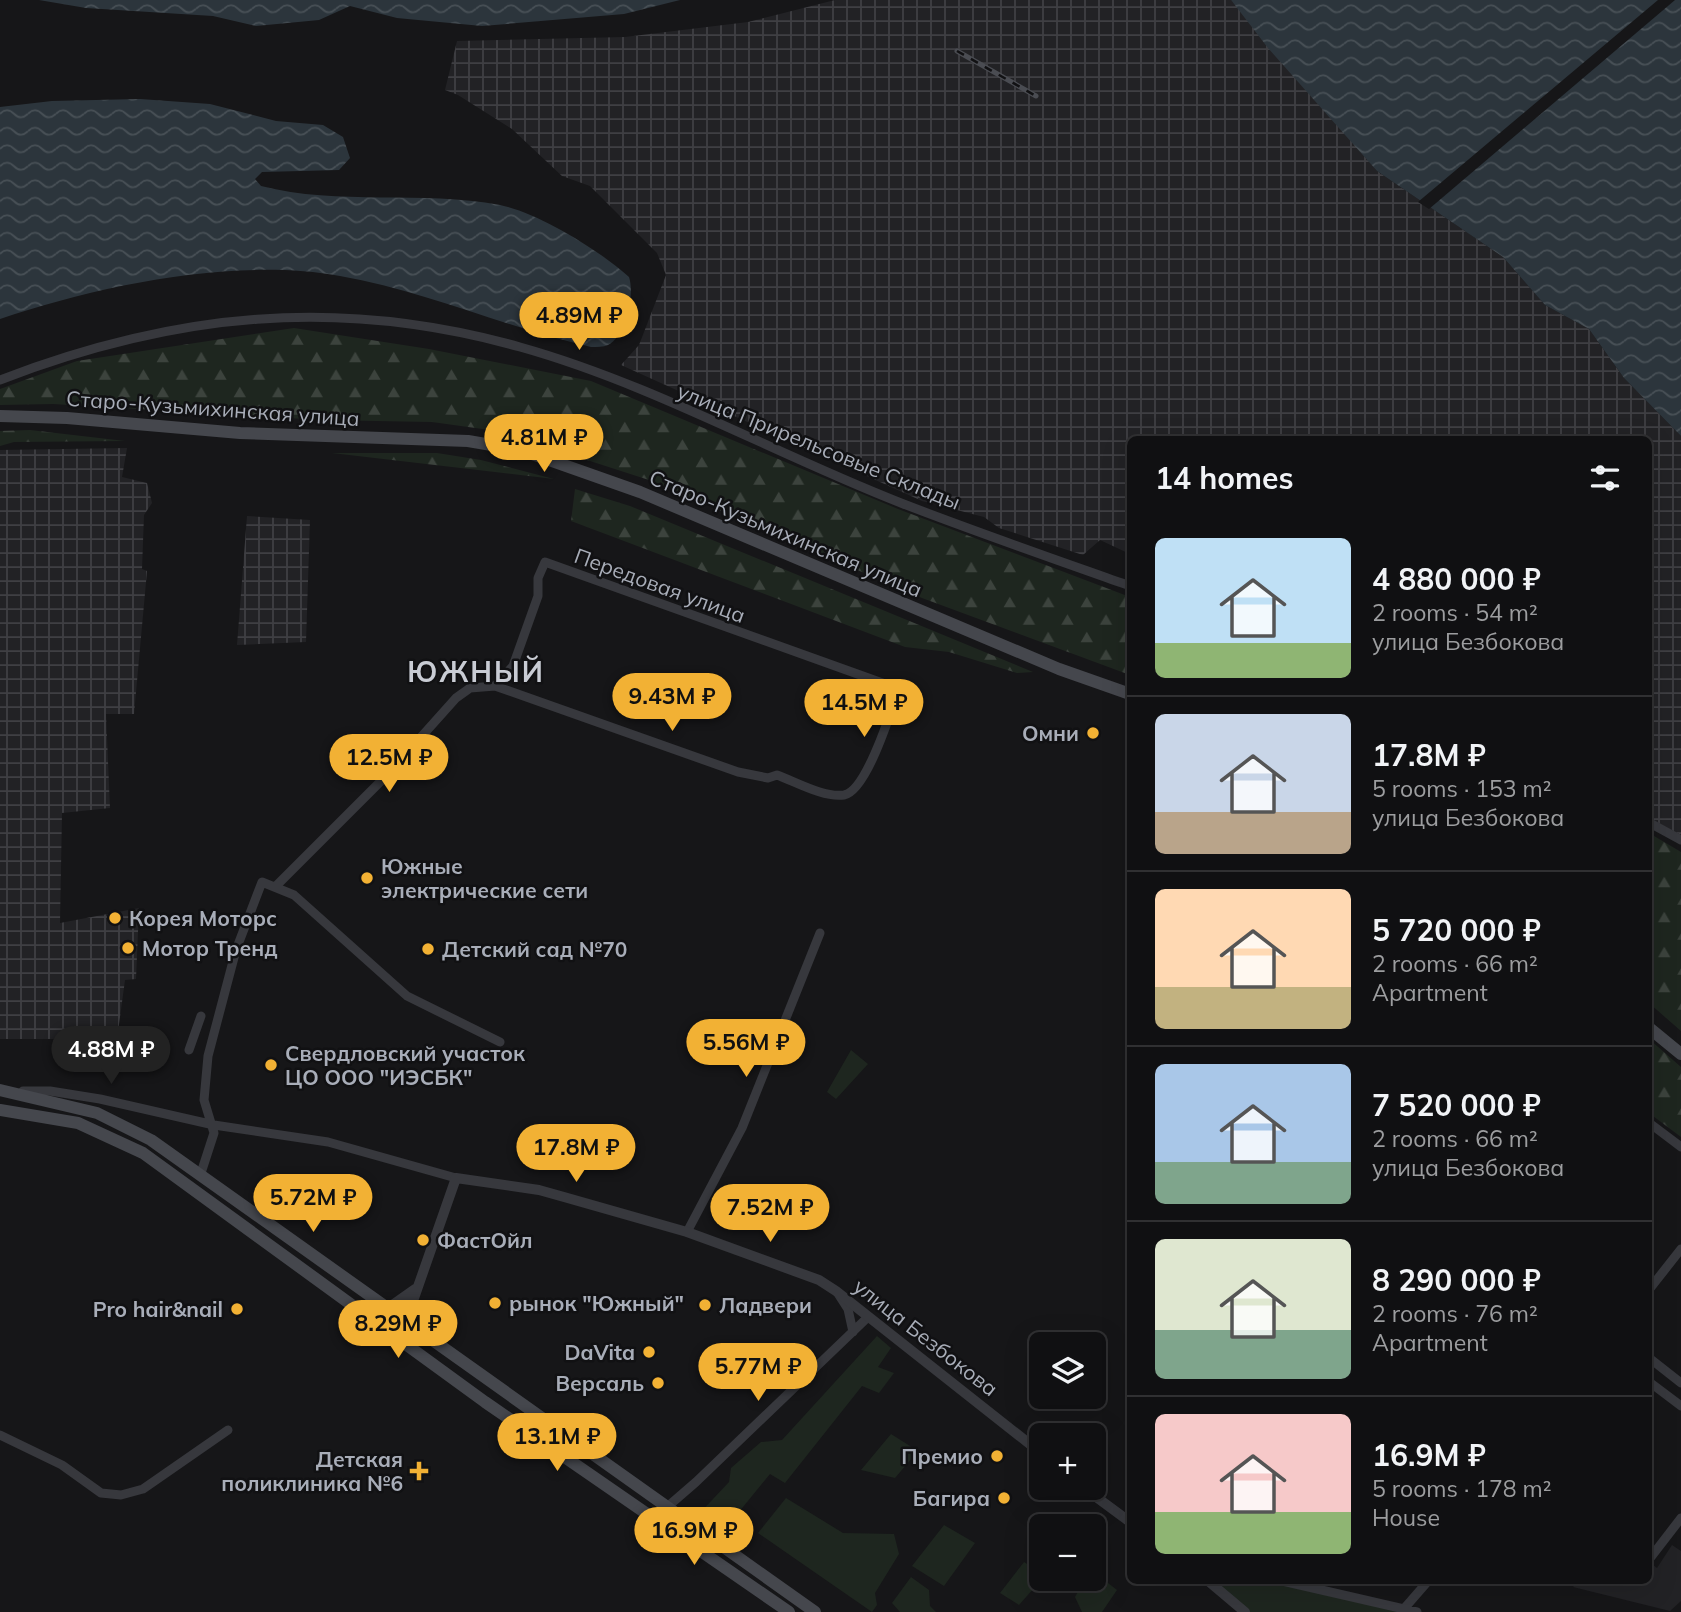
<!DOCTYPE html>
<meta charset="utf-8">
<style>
:root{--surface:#101012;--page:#1e1e20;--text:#f1f3f6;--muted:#9c9d9f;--line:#303032;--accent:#f2b134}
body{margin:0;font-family:Mulish,sans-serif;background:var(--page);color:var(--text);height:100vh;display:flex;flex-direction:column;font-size:26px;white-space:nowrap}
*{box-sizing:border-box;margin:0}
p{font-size:23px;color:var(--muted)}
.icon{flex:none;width:38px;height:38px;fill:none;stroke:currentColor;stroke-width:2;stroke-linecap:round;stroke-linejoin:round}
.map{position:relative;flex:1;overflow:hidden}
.details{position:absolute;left:1127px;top:436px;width:525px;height:1148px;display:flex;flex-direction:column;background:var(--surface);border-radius:10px;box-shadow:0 7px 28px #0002,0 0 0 2px var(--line)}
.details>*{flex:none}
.controls{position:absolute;left:1029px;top:1332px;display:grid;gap:14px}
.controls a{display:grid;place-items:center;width:77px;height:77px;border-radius:10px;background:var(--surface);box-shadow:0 7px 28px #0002,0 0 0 2px var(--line);font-size:35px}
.price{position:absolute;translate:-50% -60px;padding:0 16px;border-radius:24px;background:var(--accent);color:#111;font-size:23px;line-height:46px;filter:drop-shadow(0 2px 4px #0008)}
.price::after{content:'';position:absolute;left:50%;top:42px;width:21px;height:16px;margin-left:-10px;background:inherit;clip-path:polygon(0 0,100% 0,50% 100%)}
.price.selected{background:#222;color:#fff}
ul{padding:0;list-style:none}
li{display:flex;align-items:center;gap:21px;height:175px;padding:0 28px}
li+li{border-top:2px solid var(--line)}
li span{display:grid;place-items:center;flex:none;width:196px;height:140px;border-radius:10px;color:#555}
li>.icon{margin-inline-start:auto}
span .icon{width:84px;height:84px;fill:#fffc;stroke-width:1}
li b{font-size:30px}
h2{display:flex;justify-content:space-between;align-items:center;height:84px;padding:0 28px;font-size:30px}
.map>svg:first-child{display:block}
.built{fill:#222225}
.industrial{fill:url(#industrial-grid)}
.forest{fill:url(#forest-firs)}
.park{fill:#1e261f}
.water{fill:url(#water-waves)}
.pier{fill:#161618}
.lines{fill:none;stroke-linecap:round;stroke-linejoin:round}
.minor{stroke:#37383d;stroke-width:9}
.tertiary{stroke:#37383d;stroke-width:10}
.secondary{stroke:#45474d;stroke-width:12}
.rail-casing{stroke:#4a4c52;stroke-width:5}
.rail{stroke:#111113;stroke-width:2.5;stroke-dasharray:8;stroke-linecap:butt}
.poi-dot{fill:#f2b134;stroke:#111113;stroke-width:2.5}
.labels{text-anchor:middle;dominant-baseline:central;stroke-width:5;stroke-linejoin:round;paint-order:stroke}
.street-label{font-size:21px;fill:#a8adb8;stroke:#111113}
.poi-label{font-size:21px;font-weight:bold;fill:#a8adb8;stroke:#111113;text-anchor:start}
.district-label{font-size:28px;font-weight:bold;letter-spacing:2px;fill:#c9ccd4;stroke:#111113}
</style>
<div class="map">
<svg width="1681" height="1612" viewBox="0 0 1681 1612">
<defs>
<pattern id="industrial-grid" width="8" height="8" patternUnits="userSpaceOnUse" patternTransform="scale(1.75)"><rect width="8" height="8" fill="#222225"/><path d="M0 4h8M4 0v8" fill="none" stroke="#3f3f43"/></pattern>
<pattern id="forest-firs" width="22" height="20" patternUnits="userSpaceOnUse" patternTransform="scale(1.75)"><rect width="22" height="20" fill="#1e261f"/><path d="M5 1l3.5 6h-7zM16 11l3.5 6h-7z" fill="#3c433d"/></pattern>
<pattern id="water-waves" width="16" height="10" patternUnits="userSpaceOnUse" patternTransform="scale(1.75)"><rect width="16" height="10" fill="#2c353c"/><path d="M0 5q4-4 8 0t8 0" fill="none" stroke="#485056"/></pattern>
</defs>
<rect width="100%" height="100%" fill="#161618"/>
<!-- built -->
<path class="built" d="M1672,1545l9,6v50l-11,10 -97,-24 5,-7h70l1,-18 8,6z"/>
<!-- industrial -->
<path class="industrial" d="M835,0h396l146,171 126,86 42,48 44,24 35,49 57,58v399l-32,-17 -1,-379h-518v115l-30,-14 -17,15 -84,-27 -15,-11 -62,-16 -301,-136 18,-20 27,-70 -9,-22 -67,-67 -28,-10 -50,-47 -54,-34 -13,-5 12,-49 168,-4 123,-15z
M127,448l-5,29 25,6 5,20 -8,12 -2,54 5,2 -13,143h-28l4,94 -48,5 -2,110 79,-15 -3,71 -11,1 -8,59h-117v-589z
M247,516l63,4 -4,122 -69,3z"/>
<!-- forest -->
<path class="forest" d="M294,328l135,21 162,32 307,128 232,88v78l-208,-77 -270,-117 -155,-50 -65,-9 -110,-2 -269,-16 -53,1v-16l77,-28z
M30,430l95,11 -111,1 -14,4v-15z
M332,453h105l44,7 73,19z
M575,489l55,17 403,166 -16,1 -68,-21 -44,-5 -334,-126z
M1649,833l32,19v179l-32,-28z
M1649,1039l32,28v70l-32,-24z"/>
<!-- park -->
<path class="park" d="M851,1050l17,14 -32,35 -9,-7z
M877,1336l14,12 -13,19 16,6 -15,20 -17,-7 -77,97 -15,-9 -49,60h-12l-12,-18 32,-34 2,-14 30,-26 21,-2z
M891,1434l27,17 -23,27 -34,-8z
M786,1498l57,35 51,1 5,20 -24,39 2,12 -5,7 -114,-79z
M944,1525l31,18 -31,43 -32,-20z
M1024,1562l13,8 5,9 -23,26 -19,-12z
M1094,1572l23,18 -15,22h-20l-7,-15 10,-18 9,-1z
M911,1577l18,13 1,16 6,6h-36l-8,-9z
M1207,1580h71l141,32h-174z"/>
<!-- water -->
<path class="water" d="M39,0h641l-56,14 -142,12 -85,-8 -47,-12 -31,14 -63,6 -43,-10 -127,-8z
M1231,0h450v436l-57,-58 -35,-49 -44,-24 -42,-48 -126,-86 -109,-123z
M140,99l70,5 66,17 47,4 20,12 7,21 -11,12 -77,2 -7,7 6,7c78,20 160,4 239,19 39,8 99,45 129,72 6,18 -3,59 -21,68 -5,2 -11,2 -17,2 -84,-19 -165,-56 -251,-71 -105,-19 -240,9 -340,43v-212l52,-6z"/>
<!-- pier -->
<path class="pier" d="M1658,0h17l-246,209 -11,-7z"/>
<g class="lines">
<!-- minor -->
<path class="minor" d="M0,380c174,-67 338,-84 520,-33 132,37 253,106 381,156 75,29 153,56 229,83
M1648,822l33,18
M275,887l113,-113 68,-76 14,-10 25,-2 18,-20 25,-70v-18l7,-16 343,123 8,12c-7,20 -30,94 -52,98 -20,3 -48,-13 -67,-20l-9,3 -30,-6 -243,-86
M189,1050l12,-34
M23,1091h27l50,8 114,26 114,17 128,36
M1648,1122l33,25
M201,1173l13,-40 -10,-33 4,-44 28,-106 26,-68 32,13 113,101 93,46
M687,1232l55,-104 78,-195
M1648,1291l33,-42
M839,1295l9,14 5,23
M1648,1357l33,26
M1648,1381l33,25
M0,1435l62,30 39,28 20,2 22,-6 85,-59
M648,1517l18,-9 30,-26 171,-164
M1648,1555l3,2 30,-39
M1278,1580l139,32
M1402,1611l27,-31"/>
<!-- tertiary -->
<path class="tertiary" d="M388,1308l27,-19
M392,1336l14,-15 50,-143 83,12 25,7 123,35 132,48 17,11 205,162
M1084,1488l46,34
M1207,1580l38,32"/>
<!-- secondary -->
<path class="secondary" d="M0,416l67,2 173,15 228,8 53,9 119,42 419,177 71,25
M1648,1027l33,27
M0,1090l97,23 54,27 664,472
M0,1110l78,13 65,30 342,249 304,210"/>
<!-- rail casing -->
<g class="rail-casing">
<path id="rail" d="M957,51l79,45"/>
</g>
<!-- rail -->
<use href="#rail" class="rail"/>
</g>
<!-- markers -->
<g class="poi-dot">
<circle cx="1093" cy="733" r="7"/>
<circle cx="367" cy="878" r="7"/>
<circle cx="115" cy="918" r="7"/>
<circle cx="128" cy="948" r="7"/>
<circle cx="428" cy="949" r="7"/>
<circle cx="271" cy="1065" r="7"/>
<circle cx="423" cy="1240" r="7"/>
<circle cx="495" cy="1303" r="7"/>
<circle cx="705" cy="1305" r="7"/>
<circle cx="237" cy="1309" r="7"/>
<circle cx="649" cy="1352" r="7"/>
<circle cx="658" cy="1383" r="7"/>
<circle cx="997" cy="1456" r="7"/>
<path d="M415.5 1460.5h7v7h7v7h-7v7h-7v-7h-7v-7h7z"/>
<circle cx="1004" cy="1498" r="7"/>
</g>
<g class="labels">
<!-- street labels -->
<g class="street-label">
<text transform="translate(213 408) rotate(4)">Старо-Кузьмихинская улица</text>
<text transform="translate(819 446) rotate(22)">улица Прирельсовые Склады</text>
<text transform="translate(786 533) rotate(23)">Старо-Кузьмихинская улица</text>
<text transform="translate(660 585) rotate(20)">Передовая улица</text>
<text transform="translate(926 1337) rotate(38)">улица Безбокова</text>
</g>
<!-- poi labels -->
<g class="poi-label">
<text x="1079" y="733" text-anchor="end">Омни</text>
<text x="381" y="866">Южные<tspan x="381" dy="24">электрические сети</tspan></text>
<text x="129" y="918">Корея Моторс</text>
<text x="142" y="948">Мотор Тренд</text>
<text x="442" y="949">Детский сад №70</text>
<text x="285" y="1053">Свердловский участок<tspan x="285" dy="24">ЦО ООО "ИЭСБК"</tspan></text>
<text x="437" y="1240">ФастОйл</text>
<text x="509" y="1303">рынок "Южный"</text>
<text x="719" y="1305">Ладвери</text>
<text x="223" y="1309" text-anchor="end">Pro hair&amp;nail</text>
<text x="635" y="1352" text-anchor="end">DaVita</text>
<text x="644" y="1383" text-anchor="end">Версаль</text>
<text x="983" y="1456" text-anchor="end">Премио</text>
<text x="403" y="1459" text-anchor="end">Детская<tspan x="403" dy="24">поликлиника №6</tspan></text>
<text x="990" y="1498" text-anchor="end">Багира</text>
</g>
<!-- district labels -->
<g class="district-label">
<text x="476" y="671">ЮЖНЫЙ</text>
</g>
</g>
</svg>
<div class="controls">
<a><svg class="icon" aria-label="layers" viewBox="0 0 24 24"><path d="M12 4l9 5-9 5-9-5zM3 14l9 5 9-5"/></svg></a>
<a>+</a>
<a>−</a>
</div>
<b class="price" style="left:579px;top:352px">4.89M ₽</b>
<b class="price" style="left:544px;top:474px">4.81M ₽</b>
<b class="price" style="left:672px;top:733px">9.43M ₽</b>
<b class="price" style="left:864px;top:739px">14.5M ₽</b>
<b class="price" style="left:389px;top:794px">12.5M ₽</b>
<b class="price" style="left:746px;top:1079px">5.56M ₽</b>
<b class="price selected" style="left:111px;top:1086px">4.88M ₽</b>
<b class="price" style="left:576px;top:1184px">17.8M ₽</b>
<b class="price" style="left:313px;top:1234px">5.72M ₽</b>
<b class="price" style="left:770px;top:1244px">7.52M ₽</b>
<b class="price" style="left:398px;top:1360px">8.29M ₽</b>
<b class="price" style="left:758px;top:1403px">5.77M ₽</b>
<b class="price" style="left:557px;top:1473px">13.1M ₽</b>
<b class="price" style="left:694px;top:1567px">16.9M ₽</b>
<section class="details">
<h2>14 homes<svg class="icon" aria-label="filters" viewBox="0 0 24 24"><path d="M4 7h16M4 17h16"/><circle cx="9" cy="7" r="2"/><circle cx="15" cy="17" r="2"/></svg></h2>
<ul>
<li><span style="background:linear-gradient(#bfe0f5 75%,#8fb573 0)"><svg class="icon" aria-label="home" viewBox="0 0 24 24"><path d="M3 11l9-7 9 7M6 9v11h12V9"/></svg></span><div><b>4 880 000 ₽</b><p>2 rooms · 54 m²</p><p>улица Безбокова</p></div></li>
<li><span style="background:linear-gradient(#c9d6e8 70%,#b9a48a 0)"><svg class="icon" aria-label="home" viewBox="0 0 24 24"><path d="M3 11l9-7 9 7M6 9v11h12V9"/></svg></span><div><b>17.8M ₽</b><p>5 rooms · 153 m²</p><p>улица Безбокова</p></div></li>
<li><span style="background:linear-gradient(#ffd9b3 70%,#c2b280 0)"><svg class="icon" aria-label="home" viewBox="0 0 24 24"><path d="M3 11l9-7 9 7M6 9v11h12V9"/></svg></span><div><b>5 720 000 ₽</b><p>2 rooms · 66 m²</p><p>Apartment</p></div></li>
<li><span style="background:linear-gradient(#a9c7e8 70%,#7fa58c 0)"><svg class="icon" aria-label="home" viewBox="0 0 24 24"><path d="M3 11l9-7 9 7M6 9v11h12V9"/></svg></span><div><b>7 520 000 ₽</b><p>2 rooms · 66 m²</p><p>улица Безбокова</p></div></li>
<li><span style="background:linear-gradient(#dfe7d0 65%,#7fa58c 0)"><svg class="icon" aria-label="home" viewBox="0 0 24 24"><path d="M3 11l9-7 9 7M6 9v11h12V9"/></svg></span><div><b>8 290 000 ₽</b><p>2 rooms · 76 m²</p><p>Apartment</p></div></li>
<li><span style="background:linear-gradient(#f6c9c9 70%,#8fb573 0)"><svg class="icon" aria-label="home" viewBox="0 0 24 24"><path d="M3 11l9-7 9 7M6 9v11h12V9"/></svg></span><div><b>16.9M ₽</b><p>5 rooms · 178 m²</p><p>House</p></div></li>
</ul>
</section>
</div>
